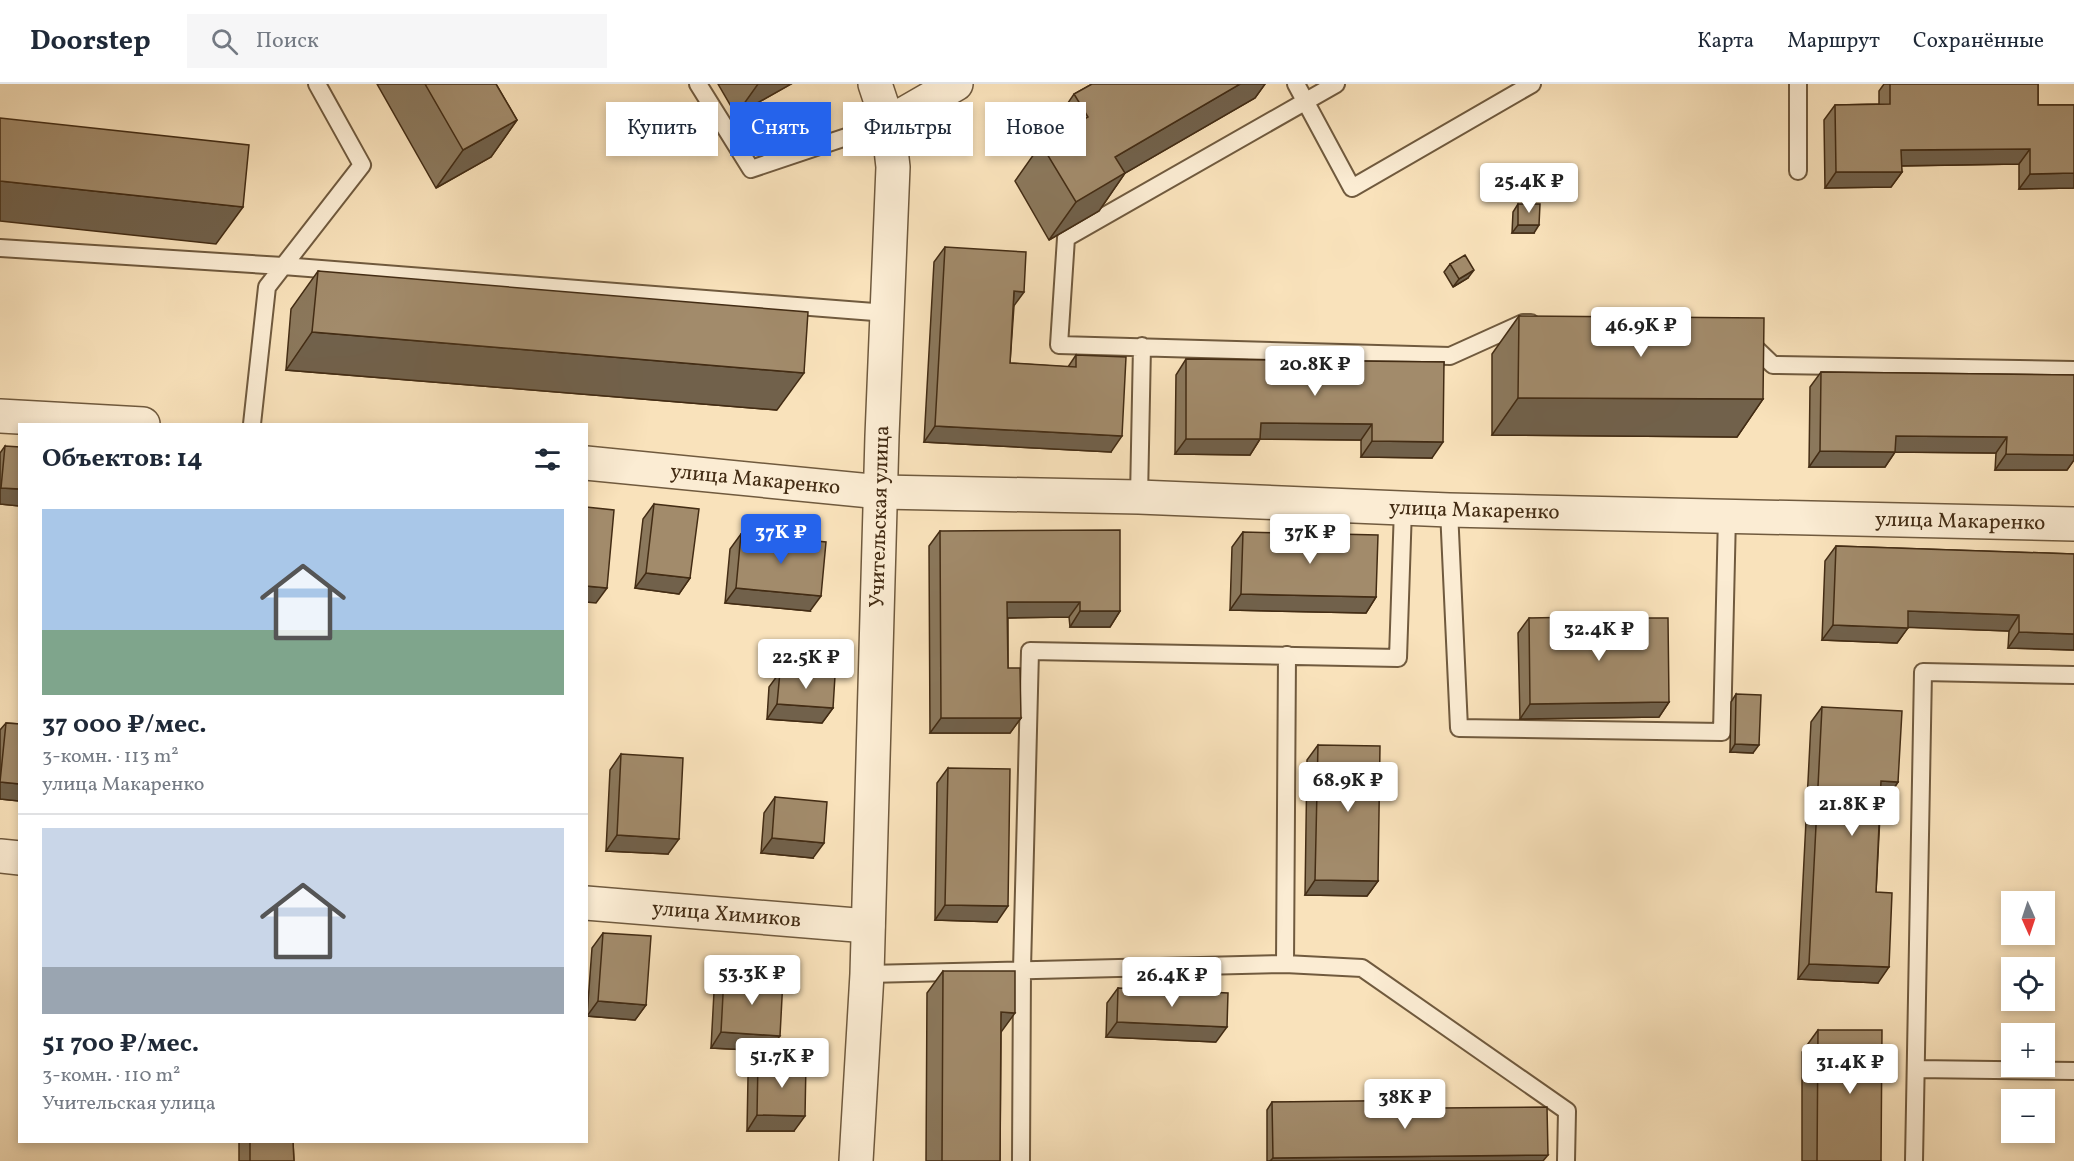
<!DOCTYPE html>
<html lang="ru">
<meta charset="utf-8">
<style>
:root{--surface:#fff;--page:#f6f6f7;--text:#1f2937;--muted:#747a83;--line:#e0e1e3;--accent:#2563eb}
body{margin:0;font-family:Vollkorn,serif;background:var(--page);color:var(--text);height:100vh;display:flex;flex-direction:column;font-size:22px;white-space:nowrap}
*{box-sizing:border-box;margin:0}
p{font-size:20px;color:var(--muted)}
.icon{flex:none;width:33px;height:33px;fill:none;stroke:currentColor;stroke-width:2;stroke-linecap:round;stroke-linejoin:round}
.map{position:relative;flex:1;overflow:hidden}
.side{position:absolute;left:18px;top:339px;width:570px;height:720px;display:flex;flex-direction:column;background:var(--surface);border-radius:0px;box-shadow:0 3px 9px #0003}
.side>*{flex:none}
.hud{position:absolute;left:606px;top:18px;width:570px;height:54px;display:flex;gap:12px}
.needle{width:39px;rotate:177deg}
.buttons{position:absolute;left:2001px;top:807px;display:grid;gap:12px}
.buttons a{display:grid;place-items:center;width:54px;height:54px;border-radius:0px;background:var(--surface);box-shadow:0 3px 9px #0003;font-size:30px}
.price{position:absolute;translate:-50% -51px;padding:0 14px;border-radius:6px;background:#fff;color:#222;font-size:20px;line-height:39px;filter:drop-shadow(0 2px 3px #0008)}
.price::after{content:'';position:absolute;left:50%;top:36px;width:18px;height:14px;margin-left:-9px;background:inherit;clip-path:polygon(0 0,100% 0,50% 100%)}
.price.current{background:var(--accent);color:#fff}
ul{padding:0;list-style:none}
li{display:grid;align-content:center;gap:12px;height:318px;padding:0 24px}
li+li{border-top:2px solid var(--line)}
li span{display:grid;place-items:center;height:186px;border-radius:0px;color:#555}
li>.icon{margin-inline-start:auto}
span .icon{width:108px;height:108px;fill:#fffc;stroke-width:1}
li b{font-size:26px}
h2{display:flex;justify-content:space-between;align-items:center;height:72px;padding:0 24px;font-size:26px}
.chip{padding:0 21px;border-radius:0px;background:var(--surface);box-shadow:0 3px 9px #0003;font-size:21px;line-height:54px}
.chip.current{background:var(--accent);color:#fff}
header{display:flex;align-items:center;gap:36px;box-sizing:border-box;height:84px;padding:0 30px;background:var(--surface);border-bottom:2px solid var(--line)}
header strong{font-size:28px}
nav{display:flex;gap:33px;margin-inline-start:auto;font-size:21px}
.search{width:420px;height:54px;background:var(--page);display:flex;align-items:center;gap:15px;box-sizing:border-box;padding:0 21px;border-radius:0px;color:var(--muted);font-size:22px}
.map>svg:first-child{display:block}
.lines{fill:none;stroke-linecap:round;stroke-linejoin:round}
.service-casing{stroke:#705a3e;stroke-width:20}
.minor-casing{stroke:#705a3e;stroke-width:36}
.tertiary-casing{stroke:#705a3e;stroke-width:36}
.service{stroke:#fbecd3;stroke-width:16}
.minor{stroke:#fbecd3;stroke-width:33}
.tertiary{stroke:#fbecd3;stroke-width:33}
.wall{fill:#8b785c;stroke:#432c14;stroke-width:1.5}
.shaded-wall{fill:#71614b;stroke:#432c14;stroke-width:1.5}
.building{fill:#a28b6b;stroke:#432c14;stroke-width:1.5}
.labels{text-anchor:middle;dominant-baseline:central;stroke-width:6;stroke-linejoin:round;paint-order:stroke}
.street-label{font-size:21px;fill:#432c14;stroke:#fbecd3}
</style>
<header>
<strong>Doorstep</strong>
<div class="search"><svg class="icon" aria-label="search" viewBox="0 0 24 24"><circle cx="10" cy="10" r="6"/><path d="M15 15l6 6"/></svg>Поиск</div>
<nav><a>Карта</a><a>Маршрут</a><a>Сохранённые</a></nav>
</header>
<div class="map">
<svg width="2074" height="1077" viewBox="0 0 2074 1077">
<rect width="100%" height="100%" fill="#f9e2bb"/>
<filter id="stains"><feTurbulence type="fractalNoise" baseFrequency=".00333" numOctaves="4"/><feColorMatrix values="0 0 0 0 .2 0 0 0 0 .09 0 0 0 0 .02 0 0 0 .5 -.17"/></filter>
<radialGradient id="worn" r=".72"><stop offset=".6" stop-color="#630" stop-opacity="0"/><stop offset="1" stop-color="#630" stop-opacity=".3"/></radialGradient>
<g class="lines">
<!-- service casing -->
<g class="service-casing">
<path id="service" d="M698,0l53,85 137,-46
M1296,0l56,104 180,-104
M1336,0l-270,154 -7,107 391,11 73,-33h8
M1798,0v87
M0,164l283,18 604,47
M1748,257l25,24 301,5
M252,340l15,-137 95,-122 -45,-81
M1139,413l3,-151
M1449,426l10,218 263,4 5,-217
M1285,880l77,4 205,143 -1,50
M867,890l418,-10 2,-309
M1916,985l158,2
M1021,1077l1,-192 8,-318 368,7 5,-150
M1914,1077l9,-489 151,3"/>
</g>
<!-- minor casing -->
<g class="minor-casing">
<g id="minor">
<path d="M888,39l68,-39"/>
<path d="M0,332l143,8"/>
<path id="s1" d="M586,379l295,29 258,5 310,13 625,14"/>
<path d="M0,772l20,2"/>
<path id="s2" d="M586,819l282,23"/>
</g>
</g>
<!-- tertiary casing -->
<g class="tertiary-casing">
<g id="tertiary">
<path id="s3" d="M856,1077l11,-187 15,-538 11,-269 -5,-44 -13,-39"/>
</g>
</g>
<!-- service -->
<use href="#service" class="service"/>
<!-- minor -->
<use href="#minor" class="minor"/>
<!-- tertiary -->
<use href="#tertiary" class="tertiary"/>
</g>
<!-- wall -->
<path class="wall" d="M377,0h119l21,36 -26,37 -55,31z
M718,0h73l-55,31z
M1092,0h173l-10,14 -130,75 -26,38 -50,29 -34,-59 26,-37 10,-6 -3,-6 26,-38z
M1884,0h154v21h36v83l-55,1v-25l-118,2 1,6 -11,15 -66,1 -1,-68 11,-15 44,-1v-13z
M1518,120l16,29h-22l1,-21z
M945,163l69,59 -4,57 58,4 8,-12 35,97 -187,-10 10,-180z
M1450,180l18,14 -15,9 -9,-15z
M318,187l459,139 -491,-40 5,-61z
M1519,232l244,83 -26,38 -245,-2v-81z
M1186,275l258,3 -12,96 -71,-1v-17l-101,-1 -10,16 -75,-1 1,-79z
M1821,288l253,3v85l-7,10h-72l1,-17 -101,-1 -10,15h-76l1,-80z
M5,362l14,60 -19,-2v-51z
M654,420l36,74 -11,16 -44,-6 8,-69z
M940,447l180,80 -10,16h-40l-1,-10 -61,1v50l13,50 -11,15h-80l-1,-187z
M1243,448l133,65 -10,16 -136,-3 2,-63z
M741,450l69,77 -85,-8 5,-54z
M1836,462l238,8v96l-66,-2 1,-17 -101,-4 -11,16 -75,-3 3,-79z
M1529,534l53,15 22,-1 10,-14 55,84 -10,15 -139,2 -2,-86z
M780,588l53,36 -11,15 -55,-4 2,-32z
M1736,610l17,59 -23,-1 1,-50z
M1822,623l76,75 -10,15h-7l-5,95 2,91 -80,-4 13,-257z
M6,639l14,1v75l-1,2 -19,-2v-69z
M1318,661l60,136 -11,15 -62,-1 2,-135z
M621,670l47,100 -62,-3 4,-81z
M948,684l49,154 -62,-2 2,-137z
M775,713l38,61 -52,-5 3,-40z
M603,849l43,72 -11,15 -48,-4 5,-68z
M943,887l58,61 -1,129h-74l1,-168z
M724,892l45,75 -58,-3 3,-56z
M1118,904l98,54 -110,-5 1,-34z
M1818,946l63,131h-79v-109z
M758,977l36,70h-47l1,-54z
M1272,1018l168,6 103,53h-276v-51z
M239,1058h54l1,19h-55z"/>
<!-- shaded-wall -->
<path class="shaded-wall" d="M758,0h33l-55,31z
M1240,0h25l-10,14 -130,75 -26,38 -50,29 27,-38 39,-45z
M517,36l-26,37 -55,31 27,-38z
M2030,65l-11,15 -128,2 10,-16z
M1836,88h66l-11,15 -66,1z
M2074,89v15l-55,1 11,-15z
M0,97l243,26 -27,37 -216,-23z
M1518,141h21l-5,8h-22z
M1474,186l-6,8 -15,9 6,-8z
M1014,207l10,1 -11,15z
M312,248l492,41 -27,37 -491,-40z
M1518,314l245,1 -26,38 -245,-2z
M1261,339l111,1 -11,16 -111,-1z
M935,342l187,10 -11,16 -187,-10z
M1896,352l111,1 -11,16 -111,-1z
M1186,355h74l-10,16 -75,-1z
M1372,357l71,1 -11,16 -71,-1z
M1820,367l75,1 -10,15h-76z
M2006,370l68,1v5l-7,10h-72z
M1,404l19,1 -1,17 -19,-2v-15z
M646,489l44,5 -11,16 -44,-6z
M586,502l21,2 -11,15 -10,-1z
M736,504l85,8 -11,15 -85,-8z
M1241,510l135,3 -10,16 -136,-3z
M1007,518h73l-11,15 -72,1z
M1080,527h40l-10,16h-40z
M1908,527l111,4 -10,16 -111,-4z
M1833,541l75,3 -11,15 -75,-3z
M2019,548l55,2v16l-66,-2z
M1669,618l-10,15 -139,2 10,-15z
M777,620l56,4 -11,15 -55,-4z
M941,634h80l-11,15h-80z
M1735,660l24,1 -6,8 -23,-1z
M1881,697l17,1 -10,15 -17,-1z
M0,698l20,2v15l-1,2 -19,-2z
M617,751l62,4 -11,15 -62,-3z
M772,754l52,5 -11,15 -52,-5z
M1315,796l63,1 -11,15 -62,-1z
M945,821l63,1 -11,16 -62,-2z
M1809,880l80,3 -11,16 -80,-4z
M598,917l48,4 -11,15 -48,-4z
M1001,928l14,1 -16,22z
M1117,938l110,5 -11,15 -110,-5z
M721,948l59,4 -11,15 -58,-3z
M757,1031l48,1 -11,15h-47z
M1548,1071l-5,6h-273l3,-3z"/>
<!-- building -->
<path class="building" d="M425,0h71l21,36 -54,30z
M1092,0h148l-125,73 10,16 -49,29 -35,-58 47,-27 -14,-23z
M1890,0h148v21h36v68l-44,1v-25l-129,1 1,22h-66l-1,-67 55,-1z
M0,34l249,27 -6,62 -243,-26z
M1518,120h22l-1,21h-21z
M945,163l81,5 -2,40 -10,-1 -4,72 66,4v-12l50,2 -4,79 -187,-10z
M1465,171l9,15 -15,9 -9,-15z
M318,187l490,41 -4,61 -492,-41z
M1519,232l245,2 -1,81 -245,-1z
M1186,275l258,3 -1,80 -71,-1v-17l-111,-1 -1,16h-74z
M1821,288l253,3v80l-68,-1 1,-17 -111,-1 -1,16 -75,-1z
M5,362l15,1v42l-19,-1z
M654,420l45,5 -9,69 -44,-5z
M586,423l28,3 -7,78 -21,-2z
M1120,446v81h-40v-9h-73l1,66h12l1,50h-80l-1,-187z
M1243,448l135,3 -2,62 -135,-3z
M741,450l85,8 -5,54 -85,-8z
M1836,462l238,8v80l-55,-2v-17l-111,-4v17l-75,-3z
M1582,533v16l32,-1v-14h54l1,84 -139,2 -1,-86z
M780,588l55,4 -2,32 -56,-4z
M1736,610l25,1 -2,50 -24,-1z
M1822,623l80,4 -4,71 -17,-1 -5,111 16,1 -3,74 -80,-3z
M6,639l14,1v60l-20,-2z
M1318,661l62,1 -2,135 -63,-1z
M621,670l62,4 -4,81 -62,-4z
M948,684l62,1 -2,137 -63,-1z
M775,713l52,5 -3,41 -52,-5z
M603,849l48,3 -5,69 -48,-4z
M943,887h72v42l-14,-1 -1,149h-58z
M724,892l59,3 -3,57 -59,-4z
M1118,904l110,5 -1,34 -110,-5z
M1818,946h64l-1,131h-64z
M758,977l48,1 -1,54 -48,-1z
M1439,1016l1,8 107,-1 1,48 -275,3 -1,-56z
M250,1058h43l1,19h-44z"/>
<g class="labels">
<!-- street labels -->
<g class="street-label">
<text stroke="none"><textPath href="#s1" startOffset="170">улица Макаренко</textPath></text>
<text stroke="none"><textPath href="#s1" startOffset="890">улица Макаренко</textPath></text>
<text stroke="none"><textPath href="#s3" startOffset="645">Учительская улица</textPath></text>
<text stroke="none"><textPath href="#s1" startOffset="1376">улица Макаренко</textPath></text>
<text stroke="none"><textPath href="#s2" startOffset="141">улица Химиков</textPath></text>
</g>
</g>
<rect width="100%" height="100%" filter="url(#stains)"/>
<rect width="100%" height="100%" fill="url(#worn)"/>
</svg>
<div class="buttons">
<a><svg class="needle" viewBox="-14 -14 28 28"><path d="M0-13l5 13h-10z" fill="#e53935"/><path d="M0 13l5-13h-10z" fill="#747a83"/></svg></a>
<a><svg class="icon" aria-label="locate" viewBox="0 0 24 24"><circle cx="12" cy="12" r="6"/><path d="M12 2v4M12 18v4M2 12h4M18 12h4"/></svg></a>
<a>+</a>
<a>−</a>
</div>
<b class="price" style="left:1529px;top:130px">25.4K ₽</b>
<b class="price" style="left:1641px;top:274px">46.9K ₽</b>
<b class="price" style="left:1315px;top:313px">20.8K ₽</b>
<b class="price current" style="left:781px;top:481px">37K ₽</b>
<b class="price" style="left:1310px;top:481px">37K ₽</b>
<b class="price" style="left:1599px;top:578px">32.4K ₽</b>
<b class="price" style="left:806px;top:606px">22.5K ₽</b>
<b class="price" style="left:1348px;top:729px">68.9K ₽</b>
<b class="price" style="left:1852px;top:753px">21.8K ₽</b>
<b class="price" style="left:752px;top:922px">53.3K ₽</b>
<b class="price" style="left:1172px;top:924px">26.4K ₽</b>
<b class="price" style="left:782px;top:1005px">51.7K ₽</b>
<b class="price" style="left:1850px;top:1011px">31.4K ₽</b>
<b class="price" style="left:1405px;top:1046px">38K ₽</b>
<div class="hud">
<a class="chip">Купить</a>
<a class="chip current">Снять</a>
<a class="chip">Фильтры</a>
<a class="chip">Новое</a>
</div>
<section class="side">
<h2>Объектов: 14<svg class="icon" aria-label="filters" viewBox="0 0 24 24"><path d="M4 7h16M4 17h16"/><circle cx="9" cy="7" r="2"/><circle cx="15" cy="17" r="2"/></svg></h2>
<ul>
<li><span style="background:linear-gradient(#a9c7e8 65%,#7fa58c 0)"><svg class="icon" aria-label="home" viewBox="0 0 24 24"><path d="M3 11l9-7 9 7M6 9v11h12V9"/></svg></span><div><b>37 000 ₽/мес.</b><p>3-комн. · 113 m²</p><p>улица Макаренко</p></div></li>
<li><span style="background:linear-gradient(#c9d6e8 75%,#9aa5b1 0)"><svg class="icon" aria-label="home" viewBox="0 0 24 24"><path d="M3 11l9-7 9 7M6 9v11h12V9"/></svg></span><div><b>51 700 ₽/мес.</b><p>3-комн. · 110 m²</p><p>Учительская улица</p></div></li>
</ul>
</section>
</div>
